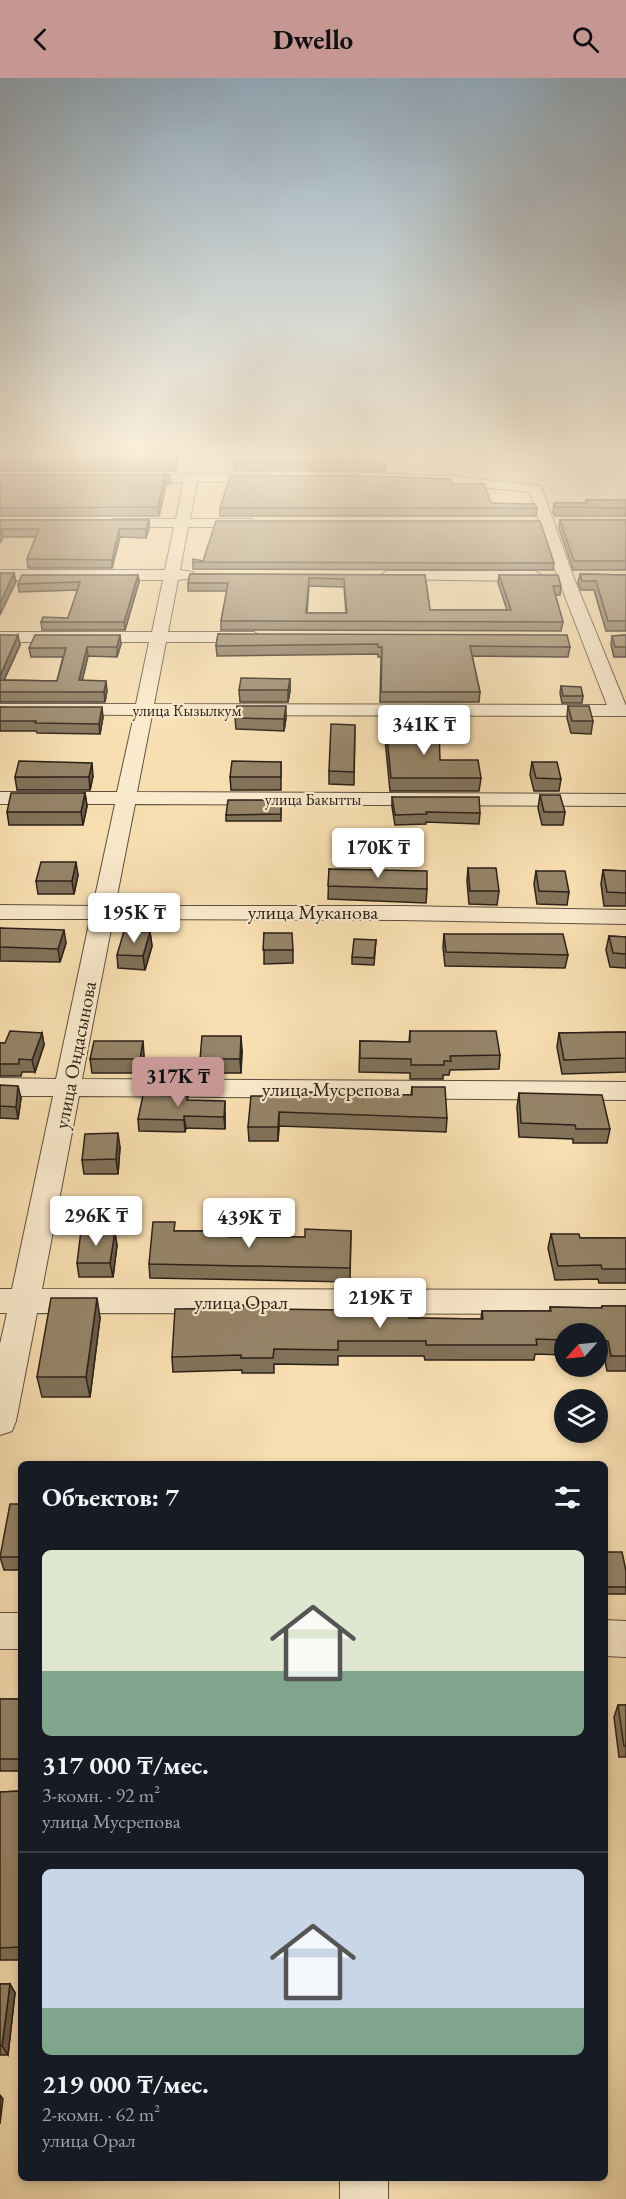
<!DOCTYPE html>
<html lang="ru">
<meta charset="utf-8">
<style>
:root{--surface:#171b24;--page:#242831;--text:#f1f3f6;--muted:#9ea1a6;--line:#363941;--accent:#c59692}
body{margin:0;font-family:"EB Garamond",serif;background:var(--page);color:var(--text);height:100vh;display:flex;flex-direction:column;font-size:22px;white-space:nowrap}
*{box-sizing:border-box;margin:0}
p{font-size:20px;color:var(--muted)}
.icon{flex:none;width:33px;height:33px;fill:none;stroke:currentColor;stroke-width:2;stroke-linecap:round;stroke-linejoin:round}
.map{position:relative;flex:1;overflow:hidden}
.drawer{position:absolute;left:18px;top:1383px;width:590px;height:720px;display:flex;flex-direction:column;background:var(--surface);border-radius:9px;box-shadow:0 3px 9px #0003}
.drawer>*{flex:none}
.needle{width:39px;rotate:243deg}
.buttons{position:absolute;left:554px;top:1245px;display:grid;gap:12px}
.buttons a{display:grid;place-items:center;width:54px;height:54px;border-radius:50%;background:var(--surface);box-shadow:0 3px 9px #0003;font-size:30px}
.price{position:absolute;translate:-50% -51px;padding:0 14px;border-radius:6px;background:#fff;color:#222;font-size:20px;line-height:39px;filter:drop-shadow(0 2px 3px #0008)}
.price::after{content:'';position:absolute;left:50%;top:36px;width:18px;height:14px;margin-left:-9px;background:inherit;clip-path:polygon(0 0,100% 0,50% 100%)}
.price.on{background:var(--accent);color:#111}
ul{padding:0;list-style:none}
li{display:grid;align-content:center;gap:12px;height:318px;padding:0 24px}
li+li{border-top:2px solid var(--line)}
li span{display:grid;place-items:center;height:186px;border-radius:9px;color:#555}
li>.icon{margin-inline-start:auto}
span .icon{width:108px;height:108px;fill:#fffc;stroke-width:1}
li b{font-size:26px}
h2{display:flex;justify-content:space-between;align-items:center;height:72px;padding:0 24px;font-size:26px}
header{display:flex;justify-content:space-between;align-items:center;height:78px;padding:0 24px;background:var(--accent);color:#111;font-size:27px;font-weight:700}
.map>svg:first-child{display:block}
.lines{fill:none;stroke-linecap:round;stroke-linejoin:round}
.minor-casing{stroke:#5e503f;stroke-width:2}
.minor{fill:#faeacc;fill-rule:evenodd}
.wall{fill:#817259;stroke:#2b2119;stroke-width:1.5;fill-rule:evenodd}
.shaded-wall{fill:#695c49;stroke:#2b2119;stroke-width:1.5}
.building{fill:#968468;stroke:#2b2119;stroke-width:1.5;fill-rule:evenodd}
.labels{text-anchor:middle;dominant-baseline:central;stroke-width:4.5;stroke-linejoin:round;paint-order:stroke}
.far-street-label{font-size:16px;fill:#2b2119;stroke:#faeacc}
.street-label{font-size:20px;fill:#2b2119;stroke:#faeacc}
</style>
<header><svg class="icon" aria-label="back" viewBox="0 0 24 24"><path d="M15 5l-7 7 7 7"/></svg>Dwello<svg class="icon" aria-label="search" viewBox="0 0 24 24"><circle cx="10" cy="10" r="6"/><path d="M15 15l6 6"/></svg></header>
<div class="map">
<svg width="626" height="2121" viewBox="0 0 626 2121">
<rect width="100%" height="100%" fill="#f8dfb1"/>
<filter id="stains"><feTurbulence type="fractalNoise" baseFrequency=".00333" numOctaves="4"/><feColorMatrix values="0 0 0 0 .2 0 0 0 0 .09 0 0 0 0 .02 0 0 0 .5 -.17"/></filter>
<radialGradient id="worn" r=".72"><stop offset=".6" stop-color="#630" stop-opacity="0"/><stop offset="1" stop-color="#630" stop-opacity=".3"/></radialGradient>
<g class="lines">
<!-- minor casing -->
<g class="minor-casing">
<path id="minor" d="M364,395l86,3 91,10 32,90 53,130v10l-474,-1 -15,77 489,2v12l-491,-2 -20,102h285l226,4v14l-226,-4 -287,-1 -31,160 544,3v18l-547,-4 -37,193 584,1v24l-589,-1 -21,108 -4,10 -12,4v-91l7,-31h-7v-24h12l41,-193h-53v-18l56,1 34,-160h-90v-14l93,1 22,-102h-115v-12h117l17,-77 -134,-1v-10h136l13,-62h-149v-10h152l11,-52h-163v-10h165l9,-43h-62l-7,-4 7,-4h64l7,-37h-50l-5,-1 -2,-3 2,-3 138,-1 5,1 2,3 -2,3 -74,1 -7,37h61l7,4 -7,4h-63l-8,43 12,2 3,3 -3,3 -14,2 -10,52h86l8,5 -8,5h-88l-12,62 453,1 -50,-129 -27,-84 -80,-8 -91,-4 -2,-3 2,-3z
M387,493h148l8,5 -8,5 -153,-2 -3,-3z
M0,1535h21v36h-21z
M604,1542l22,1v36l-22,-1z
M340,2100h48v21h-48z"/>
</g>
<!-- minor -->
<use href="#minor" class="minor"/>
</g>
<!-- wall -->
<path class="wall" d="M177,378v8l-2,7h-175v-13l88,3z
M317,384l69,2v7h-152v-7z
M0,397h170l1,8 -5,1 -7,32h-159z
M452,406l39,19 46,5 -1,8h-316v-8z
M586,422h40v16h-71l-2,-4 1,-9h31z
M0,442h149v8l-3,10 -26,-1 -8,31h-84l-1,-9 9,-22h-33l-3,6z
M560,442h66v50h-53l-14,-42z
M193,484l10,-1 351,2 -1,7 -360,-1z
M190,496l235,1 5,35h77l-9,-27 1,-8 62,11 -1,9h-5l8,27 -2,9 -340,-1v-9l6,-30h-39v-8zM309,508l35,1 2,26h-39z
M580,496l46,1v56h-20l-12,-41h-13l-3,-7z
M138,497l1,7 -14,48h-83l-1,-8 27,-4 10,-28 -59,2 -1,-8z
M218,556l352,13 -2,10 -96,-1 8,36 -1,10h-99l1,-45h-3v-3l-161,2 -1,-10z
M0,557l20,10 -16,35 53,1 6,-24h-32l-2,-9 92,-4 -4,13 -29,-1 -6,24 25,10 -2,12h-105z
M626,557v22h-12l-3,-12 1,-9z
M290,601v12l-2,11h-48l-1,-12z
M561,608l22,10 -1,7h-20l-2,-10z
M568,628l25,15 -2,13 -20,-1 -4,-15z
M0,629l103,10 -3,17 -63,-1 -1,-2h-36z
M235,640h51l-2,13 -48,-2z
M355,647l-1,60 -25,-1v-13z
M386,648l54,34 41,18 -2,13h-89l-5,-52z
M281,684v28h-50l-1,-13z
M532,684l29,17 -2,12h-25l-4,-16z
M93,698l-3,14h-73l-2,-13z
M85,715l2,13 -4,19h-74l-2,-13z
M540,717l25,17 -2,13h-21l-4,-17z
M392,719l88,16 -1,11 -53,-2v2l-31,1 -3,-18z
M281,722v21h-55v-6z
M468,790l31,23 -2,14 -28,-1 -2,-23z
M329,791l98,20 -1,14 -98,-4z
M603,792l23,1v35h-22l-3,-22z
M536,793l33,21 -2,13 -30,-1 -3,-20z
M78,797l-4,19h-36l-2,-13z
M0,850l66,15 -6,19 -60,-1z
M150,854l2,14 -7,24 -27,-2 -1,-13z
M264,855l29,17v13l-29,1z
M444,856l124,21 -3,13 -120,-2 -2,-19z
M609,858l17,1v31l-16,-1 -4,-17z
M376,862l-2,25 -22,-1v-7z
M410,953l90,24 -1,14 -49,1 -1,5h-6v4h-33v-6l-51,-1 1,-31 49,1z
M626,954v40l-64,2 -5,-27 2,-14z
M42,955l2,12 -9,27h-13l-1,4h-21v-33h5z
M242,972l-1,23h-40l-1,-14z
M144,977l-2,18h-50l-2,-14z
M0,1007l21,13 -3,21 -18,-1z
M412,1009l35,31 -1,14 -167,-6 -1,15h-29l-1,-14 57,-31 106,-1z
M519,1015l91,36 -3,14h-34v-4l-54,-2 -2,-30z
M188,1022l37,13v16l-39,-1 -1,4 -46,-1 -1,-12z
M120,1069l-2,27h-34l-2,-14z
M176,1153h52l1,6h76l46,-6 -1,51 -200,-4 -1,-14z
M551,1156l29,4h46v45h-27l-1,-4 -43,1 -7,-32z
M117,1167l-4,32h-34l-2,-14z
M602,1228h24v65h-19l-3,-15h-7v-22h-33v21l-29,-1 -1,6h-109l-1,-4h-86v9l-64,-1v9h-32v-3l-69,2 -1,-15 103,-48 63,6 71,3 72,1 1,-8h68v-4l51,1z
M100,1240l-10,79h-48l-5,-20z
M21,1426v66h-17l-4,-13z
M604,1474l22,19v23h-22z
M0,1621h21v72h-21z
M618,1627h8v52h-7l-5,-40z
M21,1713v169h-21v-168z
M0,1906h10l5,9 -7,62h-8z"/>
<!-- shaded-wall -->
<path class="shaded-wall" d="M177,378v8l-2,7v-8z
M165,398l1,8 -7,32 -1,-9z
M149,442v8l-3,10v-9z
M2,451l1,8 -3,6v-11z
M119,451l1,8 -8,31v-8z
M14,495l2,9 -16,33v-12z
M138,497l1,7 -14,48 -1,-8z
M18,557l2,10 -20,44v-13z
M120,557l1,9 -4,13v-10z
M87,569l1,9 -8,34 -1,-10z
M290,601v12l-2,11v-12z
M106,603l1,9 -2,12 -1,-10z
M286,628v12l-2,13v-12z
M102,629l1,10 -3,17 -1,-10z
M92,685l1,13 -3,14 -1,-13z
M85,715l2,13 -4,19 -2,-13z
M76,784l2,13 -4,19 -2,-13z
M64,852l2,13 -6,19 -2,-13z
M150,854l2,14 -7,24 -2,-14z
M42,955l2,12 -9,27 -3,-12z
M241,958l1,14 -1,23 -1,-14z
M143,963l1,14 -2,18 -2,-14z
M18,1008l3,12 -3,21 -2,-12z
M225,1023v28l-1,-12z
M279,1034v14l-1,15v-14z
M184,1038l2,12 -1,4 -1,-12z
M118,1055l2,14 -2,27 -2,-15z
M115,1153l2,14 -4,32 -3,-14z
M97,1220l3,20 -10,79 -4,-20z
M10,1906l5,9 -7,62 -6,-9z
M0,2017l3,4 -3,25z"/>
<!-- building -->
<path class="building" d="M121,377l56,1 -2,7h-175v-5l88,3 1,-3 31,1z
M359,382l1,3 26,1h-152l1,-3 82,1z
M0,397h170l-5,1 -7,31 -158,1z
M230,398h134l86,3 2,5h32l7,19 44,1 2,4h-317z
M586,422h40v8l-70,-1 -2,-4h33z
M0,442h149l-3,9h-27l-7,31 -85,-1 12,-30h-37l-2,3z
M560,442h66v41h-52z
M216,443h324l14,42 -361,-1v-3l10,2z
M0,495h14l-14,30z
M190,496l235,1 5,35h81l-12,-35h59l3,11h-8l10,36 -342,-1 7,-38h-40zM309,500l35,1 3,34h-41z
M580,496l46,1v46h-18l-12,-40h-14z
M22,497h116l-14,47h-83l2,-5 25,1 12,-36 -62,2z
M218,556l349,1 3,12 -100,-1 10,46h-99l1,-45h-4v-3l-162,2z
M0,557h18l-18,41z
M35,557h85l-3,12h-30l-8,33 27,1 -2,11h-104v-12l57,1 9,-33h-37z
M626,557v12h-11l-3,-11z
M241,600l49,1 -2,11h-49z
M561,608l20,1 2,9h-20z
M237,628h49l-2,13 -49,-1z
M568,628h21l4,15h-21z
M0,629h102l-3,17 -64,-1 1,-2h-36z
M331,646l24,1 -1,47 -25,-1z
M386,648l53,1 1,33h38l3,18h-90z
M19,683l73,2 -3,14h-74z
M232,683l49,1v15h-51z
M532,684h25l4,17 -25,-1z
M11,715h74l-4,19h-74z
M540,717h20l5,17h-21z
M392,719h87l1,16 -54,-1 1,2 -32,1z
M228,722h53v14l-55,1z
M41,784h35l-4,19h-36z
M468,790h28l3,23h-29z
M329,791l98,2v18l-99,-3z
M603,792l23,1v22l-19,-1z
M536,793h29l4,21 -30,-1z
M0,850l64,2 -6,19 -58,-2z
M124,853l26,1 -7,24 -26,-1z
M264,855h28l1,17h-30z
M444,856h119l5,21 -122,-3z
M609,858l17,1v17l-13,-1z
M354,861l22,1 -2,18 -22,-1z
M10,953l32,2 -10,27 -13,-1v5h-19v-21h5z
M410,953h86l4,24 -50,1 1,5h-7v4h-33v-6l-51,-1v-17l50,1z
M626,954v26l-62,2 -5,-27z
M202,958h39l-1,23h-40z
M94,963h49l-3,18h-50z
M0,1007l18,1 -2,21 -16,-1z
M412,1009h33l2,31 -168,-6 -1,15h-30l3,-31h54l1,-4 106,3z
M519,1015l83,2 8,34h-34l-1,-4 -54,-2z
M143,1017l45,1 -1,4 38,1 -1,16 -40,-1v4l-46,-1z
M118,1055l-2,26 -34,1 3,-26z
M153,1144h22l-1,9h54v6h77v-8l46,2 -1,37 -201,-4z
M81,1153h34l-5,32h-33z
M551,1156h28l1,4h46v31h-24l-1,-4 -43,1z
M51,1220h46l-11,79h-49z
M243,1227h32v4l63,1v5h71v3l74,1 -1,-8h69l-1,-4 52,1v-2h24v50h-15l-3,-15 -11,-1v-6h-33v6l-28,-1 1,6h-111v-4h-88v9l-64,-1 -1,9h-32v-3l-69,2 3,-48 68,-1z
M10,1426h11v53h-21z
M604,1474h18l4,19v16h-21z
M0,1621h21v60h-21z
M618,1627h8v41h-2z
M21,1713v156l-21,1v-156z
M0,1906h10l-8,62h-2z"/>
<!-- sky -->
<linearGradient id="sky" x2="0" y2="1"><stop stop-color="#92abbd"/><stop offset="0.56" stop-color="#fcf1dc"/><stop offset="1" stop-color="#fcf1dc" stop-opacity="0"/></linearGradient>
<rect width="626" height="672" fill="url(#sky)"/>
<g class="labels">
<!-- far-street labels -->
<g class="far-street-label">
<text x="187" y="632">улица Кызылкум</text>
<text x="313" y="721">улица Бакытты</text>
</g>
<!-- street labels -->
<g class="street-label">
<text x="313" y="834">улица Муканова</text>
<text transform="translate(75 977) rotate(-79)">улица Ондасынова</text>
<text x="331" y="1011">улица Мусрепова</text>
<text x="241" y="1224">улица Орал</text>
</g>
</g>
<rect width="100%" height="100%" filter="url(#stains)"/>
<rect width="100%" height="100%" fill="url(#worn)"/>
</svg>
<div class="buttons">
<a><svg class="needle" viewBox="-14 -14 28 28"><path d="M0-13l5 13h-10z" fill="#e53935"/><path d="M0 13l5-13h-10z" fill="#9ea1a6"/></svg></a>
<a><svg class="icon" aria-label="layers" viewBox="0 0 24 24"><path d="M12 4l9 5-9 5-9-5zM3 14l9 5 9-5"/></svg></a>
</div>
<b class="price" style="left:424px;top:678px">341K ₸</b>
<b class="price" style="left:378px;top:801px">170K ₸</b>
<b class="price" style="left:134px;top:866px">195K ₸</b>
<b class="price on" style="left:178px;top:1030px">317K ₸</b>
<b class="price" style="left:96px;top:1169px">296K ₸</b>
<b class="price" style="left:249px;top:1171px">439K ₸</b>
<b class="price" style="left:380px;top:1251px">219K ₸</b>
<section class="drawer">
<h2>Объектов: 7<svg class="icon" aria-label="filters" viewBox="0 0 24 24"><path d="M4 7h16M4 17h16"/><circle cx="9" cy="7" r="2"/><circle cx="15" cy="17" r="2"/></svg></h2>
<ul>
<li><span style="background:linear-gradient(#dfe7d0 65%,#7fa58c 0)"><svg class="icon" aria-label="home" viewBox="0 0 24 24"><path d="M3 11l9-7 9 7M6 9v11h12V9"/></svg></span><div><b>317 000 ₸/мес.</b><p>3-комн. · 92 m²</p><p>улица Мусрепова</p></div></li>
<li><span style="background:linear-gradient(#c9d6e8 75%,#7fa58c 0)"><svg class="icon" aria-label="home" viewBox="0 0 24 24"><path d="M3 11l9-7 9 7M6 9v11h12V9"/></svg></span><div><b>219 000 ₸/мес.</b><p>2-комн. · 62 m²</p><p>улица Орал</p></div></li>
</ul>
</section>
</div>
